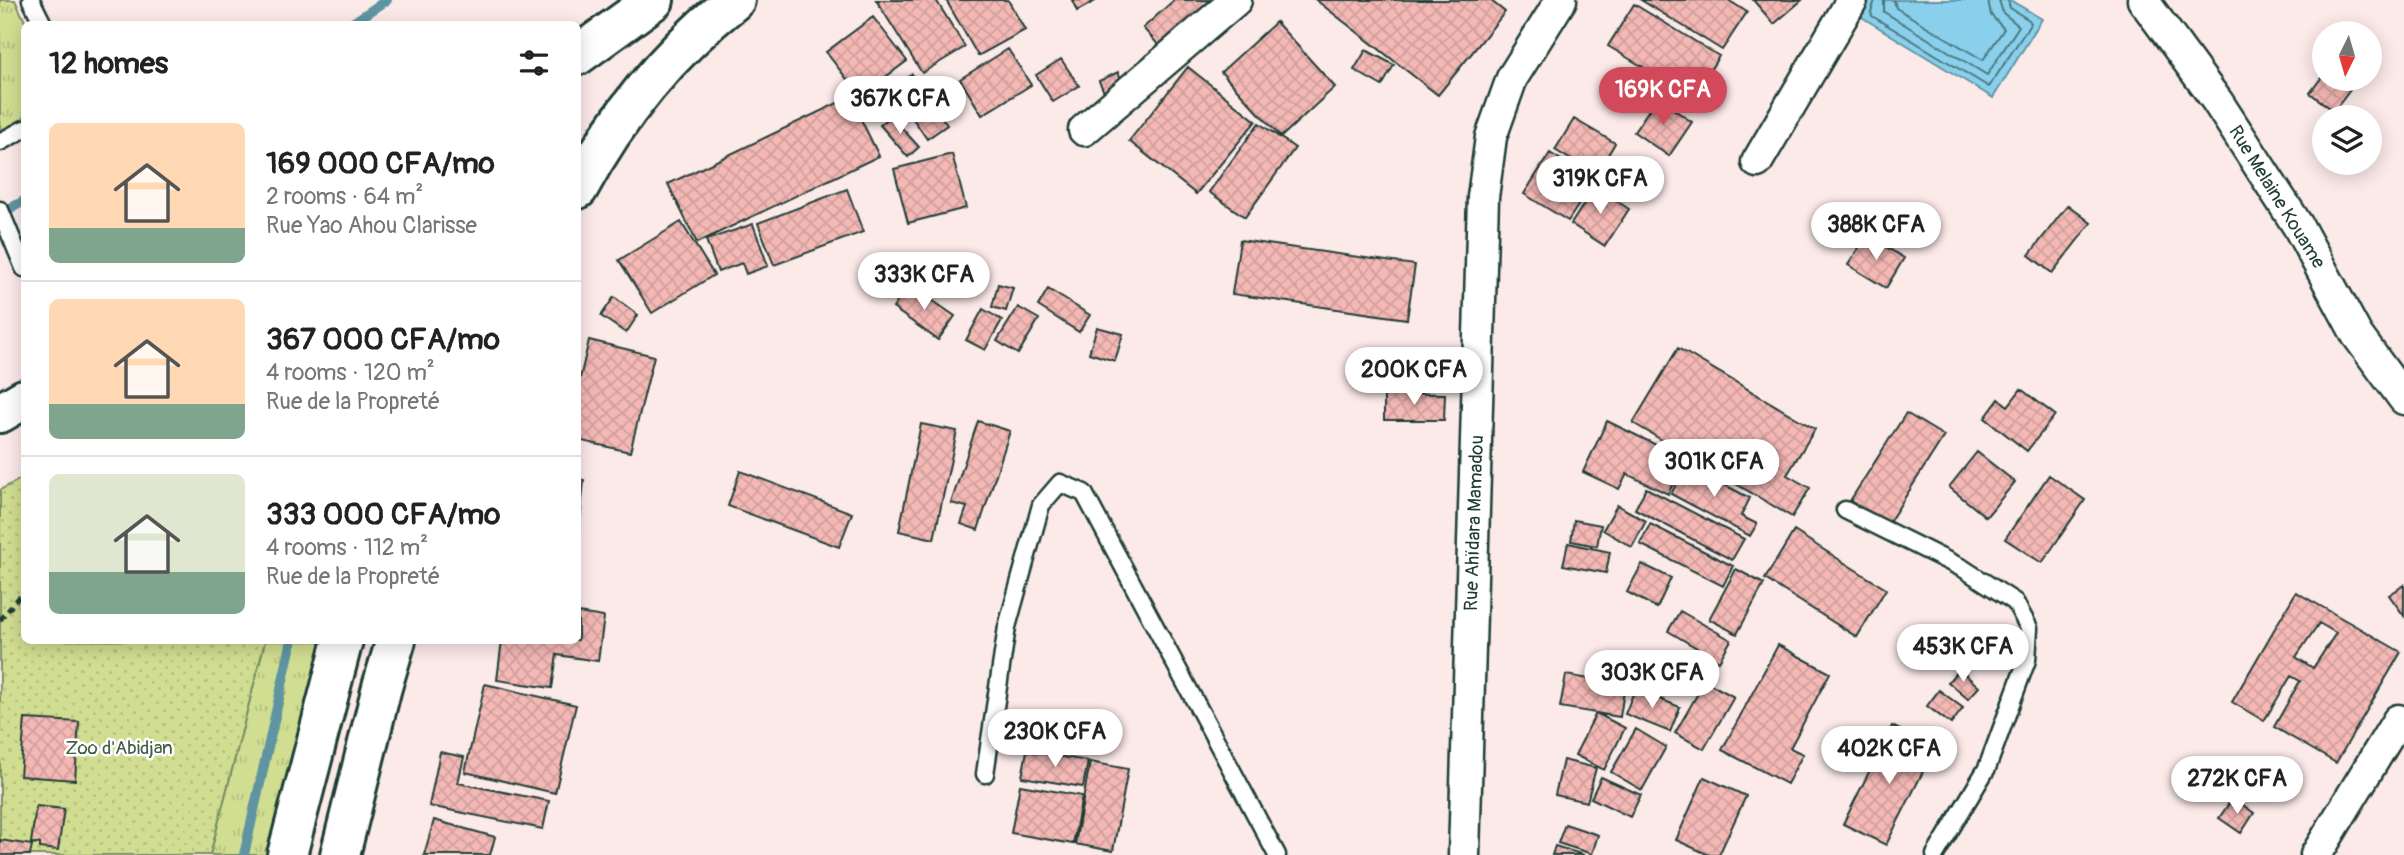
<!DOCTYPE html>
<meta charset="utf-8">
<style>
:root{--surface:#fff;--page:#f2f2f2;--text:#222;--muted:#767676;--line:#e0e0e0;--accent:#d1495b}
body{margin:0;font-family:Pangolin,sans-serif;background:var(--page);color:var(--text);height:100vh;display:flex;flex-direction:column;font-size:26px;white-space:nowrap}
*{box-sizing:border-box;margin:0}
p{font-size:23px;color:var(--muted)}
.icon{flex:none;width:38px;height:38px;fill:none;stroke:currentColor;stroke-width:2;stroke-linecap:round;stroke-linejoin:round}
.map{position:relative;flex:1;overflow:hidden}
.panel{position:absolute;left:21px;top:21px;width:560px;height:623px;display:flex;flex-direction:column;background:var(--surface);border-radius:10px;box-shadow:0 4px 18px #0003}
.panel>*{flex:none}
.needle{width:46px;rotate:185deg}
.fabs{position:absolute;left:2312px;top:21px;display:grid;gap:14px}
.fabs a{display:grid;place-items:center;width:70px;height:70px;border-radius:50%;background:var(--surface);box-shadow:0 4px 18px #0003;font-size:35px}
.price{position:absolute;translate:-50% -60px;padding:0 16px;border-radius:24px;background:#fff;color:#222;font-size:23px;line-height:46px;filter:drop-shadow(0 2px 4px #0008)}
.price::after{content:'';position:absolute;left:50%;top:42px;width:21px;height:16px;margin-left:-10px;background:inherit;clip-path:polygon(0 0,100% 0,50% 100%)}
.price.active{background:var(--accent);color:#fff}
ul{padding:0;list-style:none}
li{display:flex;align-items:center;gap:21px;height:175px;padding:0 28px}
li+li{border-top:2px solid var(--line)}
li span{display:grid;place-items:center;flex:none;width:196px;height:140px;border-radius:10px;color:#555}
li>.icon{margin-inline-start:auto}
span .icon{width:84px;height:84px;fill:#fffc;stroke-width:1}
li b{font-size:30px}
h2{display:flex;justify-content:space-between;align-items:center;height:84px;padding:0 28px;font-size:30px}
.map>svg:first-child{display:block}
.grass{fill:url(#grass-tufts);stroke:#788e62;stroke-width:2}
.park{fill:url(#park-dots);stroke:#788e62;stroke-width:2}
.water{fill:#8acfeb;stroke:#5f95a2;stroke-width:2}
.lines{fill:none;stroke-linecap:round;stroke-linejoin:round}
.shore{stroke:#4a777d;stroke-width:2}
.stream{stroke:#5f95a2;stroke-width:10}
.building{fill:url(#building-cross-hatch);stroke:#1f3d34;stroke-width:2;fill-rule:evenodd}
.lane-casing{stroke:#1f3d34;stroke-width:21}
.street-casing{stroke:#1f3d34;stroke-width:35}
.secondary-casing{stroke:#1f3d34;stroke-width:44}
.path{stroke:#1f3d34;stroke-width:4.5;stroke-dasharray:7 5;stroke-linecap:butt}
.lane{stroke:#fff;stroke-width:16}
.street{stroke:#fff;stroke-width:30}
.secondary{stroke:#fff;stroke-width:38}
.labels{text-anchor:middle;dominant-baseline:central;stroke-width:5;stroke-linejoin:round;paint-order:stroke}
.street-label{font-size:19px;fill:#1f3d34;stroke:#fff}
.park-label{font-size:19px;fill:#435d47;stroke:#fff}
</style>
<div class="map">
<svg width="2404" height="855" viewBox="0 0 2404 855">
<defs>
<pattern id="grass-tufts" width="24" height="20" patternUnits="userSpaceOnUse" patternTransform="scale(1.75)"><rect width="24" height="20" fill="#d1de91"/><path d="M3 7l-1-3M5 7V3M7 7l1-3M15 17l-1-3M17 17v-4M19 17l1-3" fill="none" stroke="#b3bf7e"/></pattern>
<pattern id="park-dots" width="8" height="8" patternUnits="userSpaceOnUse" patternTransform="scale(1.75)"><rect width="8" height="8" fill="#d1de91"/><path d="M2 2h.1M6 6h.1" fill="none" stroke="#b3bf7e" stroke-width="1.8" stroke-linecap="round"/></pattern>
<pattern id="building-cross-hatch" width="8" height="8" patternUnits="userSpaceOnUse" patternTransform="scale(1.75)"><rect width="8" height="8" fill="#f4b8b5"/><path d="M0 0l8 8M0 8l8-8" fill="none" stroke="#d19f9c"/></pattern>
</defs>
<rect width="100%" height="100%" fill="#fceae9"/>
<filter id="ink" filterUnits="userSpaceOnUse"><feTurbulence type="fractalNoise" baseFrequency=".0143" numOctaves="2"/><feDisplacementMap in="SourceGraphic" scale="14" xChannelSelector="R" yChannelSelector="G"/><feConvolveMatrix kernelMatrix="1 2 1 2 8 2 1 2 1" color-interpolation-filters="sRGB"/></filter>
<g filter="url(#ink)">
<!-- grass -->
<path class="grass" d="M0,0h15l11,24 -2,97 -24,9z
M265,641h71l-40,214h-86z"/>
<!-- park -->
<path class="park" d="M24,477v163l241,1 -55,214h-210v-365z"/>
<!-- water -->
<path class="water" d="M1870,0h140l32,19 -49,79 -133,-82z"/>
<g class="lines">
<!-- shore -->
<path class="shore" d="M1875,0l-4,12 1,4 117,71 42,-64 -2,-3 -19,-12 -2,-8
M1884,0v12l103,63 32,-49 -16,-13 -4,-13
M1894,0l2,8 87,52 21,-31 -13,-14 -3,-15"/>
<!-- stream -->
<path class="stream" d="M351,24l36,-24
M0,214l24,-13
M244,855l48,-215"/>
</g>
<!-- building -->
<path class="building" d="M876,0h60l29,47 -43,26z
M946,0h62l17,30 -47,26z
M1072,0h25l-20,11z
M1174,0h45l-55,51 -21,-23z
M1316,0h174l15,12 -67,83z
M1641,0h87l19,12 -25,38z
M1753,0h49l-28,24z
M1634,4l85,52 -26,41 -85,-51z
M873,17l34,44 -47,35 -34,-44z
M1276,22l59,65 -54,50 -60,-65z
M1008,49l23,36 -49,30 -22,-36z
M1366,50l28,15 -12,21 -28,-16z
M1061,59l18,27 -26,16 -17,-27z
M1188,67l68,54 -60,73 -67,-53z
M1118,72l5,11 -19,9 -5,-11z
M912,74l35,51 -20,14 -35,-51z
M2324,74v5h10l16,11 -16,21 -24,-18z
M850,97l29,59 -182,87 -29,-59z
M1657,98l35,24 -23,34 -35,-24z
M891,116l28,31 -11,10 -28,-32z
M1574,119l41,24 -19,32 -41,-25z
M1259,123l36,25 -50,69 -36,-25z
M1550,153l44,28 -26,40 -44,-27z
M952,154l14,54 -58,15 -14,-54z
M1595,187l34,22 -24,37 -34,-22z
M847,189l16,43 -89,33 -16,-42z
M2068,205l23,18 -39,50 -23,-18z
M681,222l33,53 -62,38 -33,-53z
M753,224l15,42 -22,8 -4,-11 -24,9 -12,-32z
M1867,235l37,23 -18,30 -38,-23z
M1240,240l175,25 -8,54 -175,-25z
M998,284l15,4 -7,23 -14,-4z
M910,285l45,31 -17,24 -45,-32z
M1048,289l42,26 -11,17 -41,-26z
M614,297l24,18 -12,18 -25,-17z
M1018,307l21,12 -21,35 -21,-13z
M983,309l19,11 -17,30 -19,-10z
M1097,327l26,7 -8,27 -26,-8z
M589,340l65,16 -24,96 -52,-12v-53z
M1678,348l137,81 -28,46 23,13 -18,29 -159,-94z
M2021,389l34,26 -28,36 -42,-33 14,-19 9,7z
M1384,393l61,1 -1,26h-60z
M1906,413l38,23 -56,88 -38,-23z
M978,421l32,10 -32,99 -17,-6 6,-17 -16,-4z
M1607,421l78,38 -17,35 -41,-20 -8,15 -36,-17z
M921,424l36,7 -23,108 -35,-8z
M1977,452l38,30 -29,35 -37,-30z
M1686,465l64,33 -9,18 16,8 -7,12 -79,-42z
M740,471l112,42 -13,34 -111,-41z
M2049,475l36,25 -43,63 -37,-24z
M578,479l6,1 -6,62z
M1646,488l98,51 -12,21 -97,-51z
M1617,505l29,16 -14,26 -29,-17z
M1574,520l27,5 -4,21 -26,-5z
M1650,524l83,42 -10,20 -83,-42z
M1794,531l92,58 -29,48 -92,-58z
M1568,543l42,9 -4,21 -43,-8z
M1642,564l29,14 -14,30 -30,-16z
M1736,569l28,15 -27,50 -28,-15z
M2404,585v31l-15,-21z
M2296,592l105,60 -65,111 -62,-36 26,-46 -9,-5 -27,45 -32,-19zM2319,623l17,10 -23,35 -17,-11z
M1680,611l51,29 -12,21 -51,-30z
M578,613l26,4 -6,44 -41,-6 -5,33 -55,-8 5,-40h76z
M1778,645l52,28 -40,75 13,6 -16,30 -65,-34z
M1959,669l20,18 -11,12 -20,-17z
M1566,675l59,10 -5,32 -60,-10z
M1705,681l29,16 -30,52 -29,-16z
M485,684l91,21 -21,88 -90,-21z
M1635,689l45,18 -10,25 -45,-18z
M1939,690l24,18 -12,16 -24,-18z
M1596,713l29,15 -21,42 -29,-15z
M25,719l54,3 -4,58 -55,-4z
M1892,726l43,22 -49,97 -43,-21z
M1636,729l30,18 -24,43 -31,-18z
M1027,751l61,10 -5,26 -61,-10z
M440,752l24,5 -6,26 91,18 -6,28 -114,-23z
M1563,760l33,8 -9,34 -32,-7z
M1090,762l38,7 -15,82 -38,-7z
M1601,777l40,18 -11,22 -39,-19z
M1704,777l42,19 -27,59h-10l-33,-15z
M1020,785l62,11 -9,48 -62,-11z
M2233,798l21,15 -13,20 -22,-15z
M36,806l28,3 -6,41 -18,-2v-4l-9,-1z
M434,820l61,17 -5,18h-66z
M1565,824l33,11 -6,19 -34,-11z
M0,840l32,5 -2,10h-30z
M1555,846l29,9h-32z"/>
<g class="lines">
<!-- lane casing -->
<g class="lane-casing">
<path id="lane" d="M31,0l12,24
M0,142l24,-13
M0,210l24,58
M1845,510l119,59 51,33 14,26 -2,32 -40,108 -52,87
M985,774l22,-147 34,-122 19,-22 24,10 193,362"/>
</g>
<!-- street casing -->
<g class="street-casing">
<path id="street" d="M2143,0l74,101 81,125 59,109 47,64
M1084,130l152,-130
M1757,162l95,-162
M1464,855l19,-658 8,-60 21,-59 49,-78
M2316,855l82,-135"/>
</g>
<!-- secondary casing -->
<g class="secondary-casing">
<path id="secondary" d="M578,55l76,-55
M578,189c39,-73 92,-138 157,-189
M0,413l24,-14
M287,855l56,-215
M340,855l42,-168 14,-47"/>
</g>
<!-- path -->
<path class="path" d="M0,620l24,-29"/>
<!-- lane -->
<use href="#lane" class="lane"/>
<!-- street -->
<use href="#street" class="street"/>
<!-- secondary -->
<use href="#secondary" class="secondary"/>
</g>
</g>
<g class="labels">
<!-- street labels -->
<g class="street-label">
<text transform="translate(2277 197) rotate(58)">Rue Melaine Kouame</text>
<text transform="translate(1474 523) rotate(-88)">Rue Ahïdara Mamadou</text>
</g>
<!-- park labels -->
<g class="park-label">
<text x="119" y="748">Zoo d'Abidjan</text>
</g>
</g>
</svg>
<div class="fabs">
<a><svg class="needle" viewBox="-14 -14 28 28"><path d="M0-13l5 13h-10z" fill="#e53935"/><path d="M0 13l5-13h-10z" fill="#767676"/></svg></a>
<a><svg class="icon" aria-label="layers" viewBox="0 0 24 24"><path d="M12 4l9 5-9 5-9-5zM3 14l9 5 9-5"/></svg></a>
</div>
<b class="price active" style="left:1663px;top:127px">169K CFA</b>
<b class="price" style="left:900px;top:136px">367K CFA</b>
<b class="price" style="left:1600px;top:216px">319K CFA</b>
<b class="price" style="left:1876px;top:262px">388K CFA</b>
<b class="price" style="left:924px;top:312px">333K CFA</b>
<b class="price" style="left:1414px;top:407px">200K CFA</b>
<b class="price" style="left:1714px;top:499px">301K CFA</b>
<b class="price" style="left:1963px;top:684px">453K CFA</b>
<b class="price" style="left:1652px;top:710px">303K CFA</b>
<b class="price" style="left:1055px;top:769px">230K CFA</b>
<b class="price" style="left:1889px;top:786px">402K CFA</b>
<b class="price" style="left:2237px;top:816px">272K CFA</b>
<section class="panel">
<h2>12 homes<svg class="icon" aria-label="filters" viewBox="0 0 24 24"><path d="M4 7h16M4 17h16"/><circle cx="9" cy="7" r="2"/><circle cx="15" cy="17" r="2"/></svg></h2>
<ul>
<li><span style="background:linear-gradient(#ffd9b3 75%,#7fa58c 0)"><svg class="icon" aria-label="home" viewBox="0 0 24 24"><path d="M3 11l9-7 9 7M6 9v11h12V9"/></svg></span><div><b>169 000 CFA/mo</b><p>2 rooms · 64 m²</p><p>Rue Yao Ahou Clarisse</p></div></li>
<li><span style="background:linear-gradient(#ffd9b3 75%,#7fa58c 0)"><svg class="icon" aria-label="home" viewBox="0 0 24 24"><path d="M3 11l9-7 9 7M6 9v11h12V9"/></svg></span><div><b>367 000 CFA/mo</b><p>4 rooms · 120 m²</p><p>Rue de la Propreté</p></div></li>
<li><span style="background:linear-gradient(#dfe7d0 70%,#7fa58c 0)"><svg class="icon" aria-label="home" viewBox="0 0 24 24"><path d="M3 11l9-7 9 7M6 9v11h12V9"/></svg></span><div><b>333 000 CFA/mo</b><p>4 rooms · 112 m²</p><p>Rue de la Propreté</p></div></li>
</ul>
</section>
</div>
